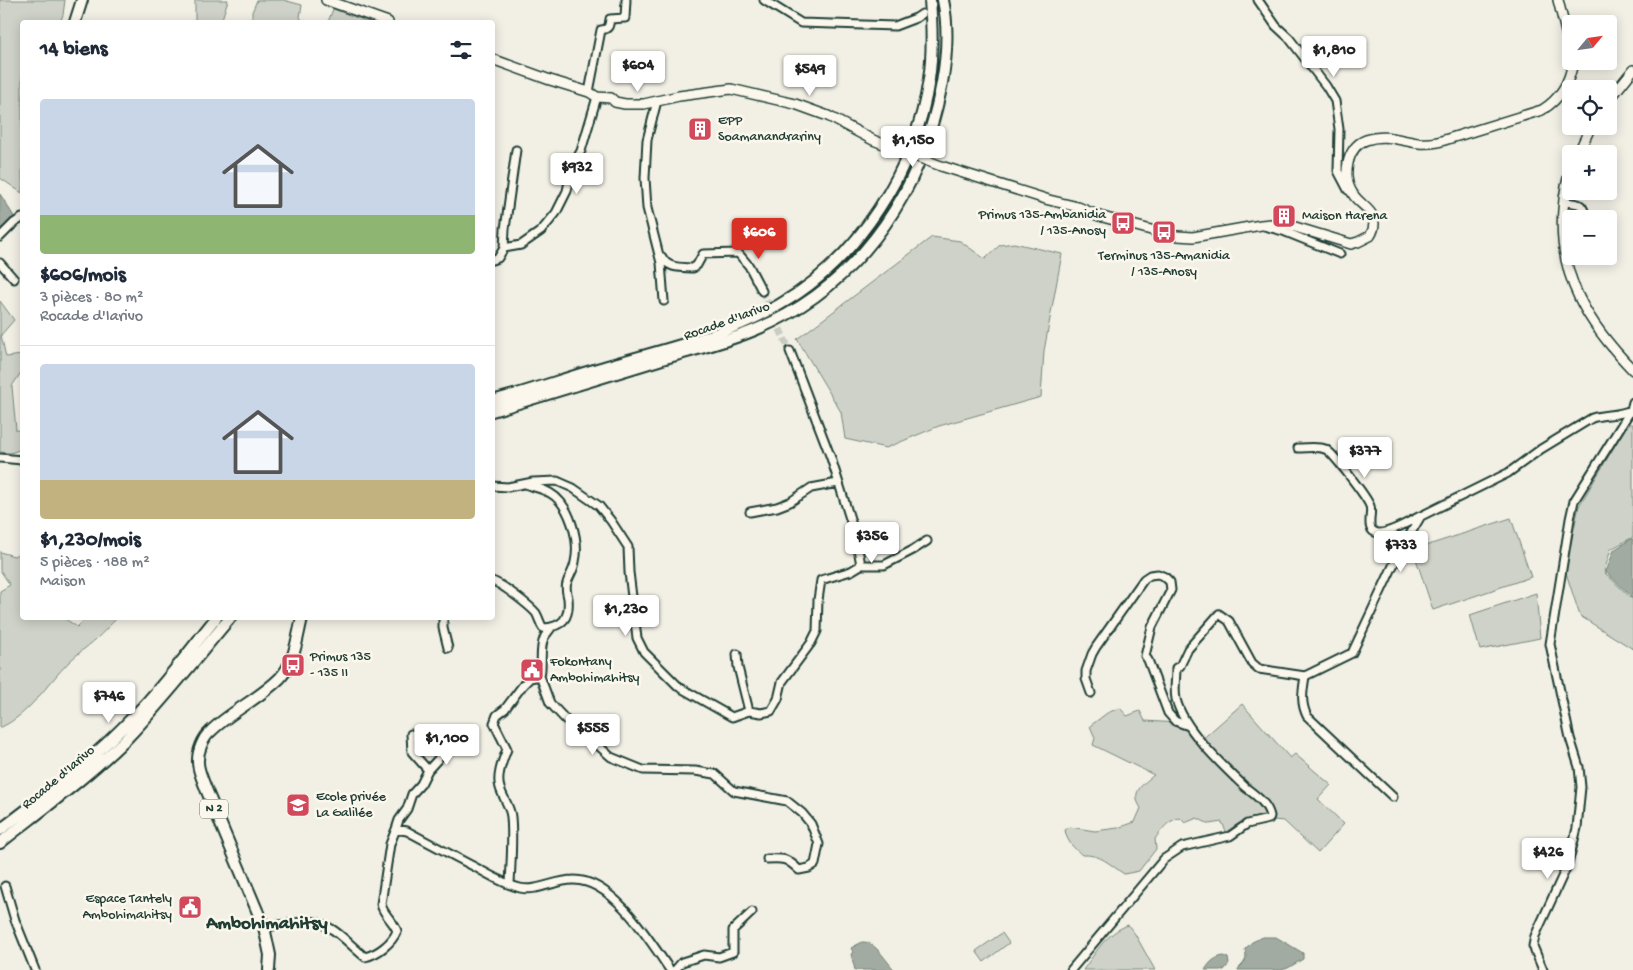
<!DOCTYPE html>
<html lang="fr">
<meta charset="utf-8">
<style>
:root{--surface:#fff;--page:#f6f6f7;--text:#1f2937;--muted:#747a83;--line:#e0e1e3;--accent:#d93025}
body{margin:0;font-family:"Gochi Hand",sans-serif;background:var(--page);color:var(--text);height:100vh;display:flex;flex-direction:column;font-size:19px;white-space:nowrap}
*{box-sizing:border-box;margin:0}
p{font-size:16px;color:var(--muted)}
.icon{flex:none;width:28px;height:28px;fill:none;stroke:currentColor;stroke-width:2;stroke-linecap:round;stroke-linejoin:round}
.map{position:relative;flex:1;overflow:hidden}
.sheet{position:absolute;left:20px;top:20px;width:475px;height:600px;display:flex;flex-direction:column;background:var(--surface);border-radius:5px;box-shadow:0 2px 12px #0003}
.sheet>*{flex:none}
.needle{width:32px;rotate:61deg}
.fabs{position:absolute;left:1562px;top:15px;display:grid;gap:10px}
.fabs a{display:grid;place-items:center;width:55px;height:55px;border-radius:5px;background:var(--surface);box-shadow:0 2px 12px #0003;font-size:25px}
.price{position:absolute;translate:-50% -42px;padding:0 11px;border-radius:5px;background:#fff;color:#222;font-size:16px;line-height:32px;filter:drop-shadow(0 1px 2px #0008)}
.price::after{content:'';position:absolute;left:50%;top:30px;width:15px;height:11px;margin-left:-8px;background:inherit;clip-path:polygon(0 0,100% 0,50% 100%)}
.price.active{background:var(--accent);color:#fff}
ul{padding:0;list-style:none}
li{display:grid;align-content:center;gap:10px;height:265px;padding:0 20px}
li+li{border-top:1px solid var(--line)}
li span{display:grid;place-items:center;height:155px;border-radius:5px;color:#555}
li>.icon{margin-inline-start:auto}
span .icon{width:90px;height:90px;fill:#fffc;stroke-width:1}
li b{font-size:21px}
h2{display:flex;justify-content:space-between;align-items:center;height:60px;padding:0 20px;font-size:21px}
.map>svg:first-child{display:block}
.green{fill:#cfd2c8;stroke:#77887e}
.water{fill:#a2aba1;stroke:#6e7f75}
.lines{fill:none;stroke-linecap:round;stroke-linejoin:round}
.minor-tunnel{stroke:#c8ccc2;stroke-width:7;stroke-dasharray:7 3.5;stroke-linecap:butt}
.minor-casing{stroke:#1f3d34;stroke-width:11}
.tertiary-casing{stroke:#1f3d34;stroke-width:12}
.secondary-casing{stroke:#1f3d34;stroke-width:14}
.primary-casing{stroke:#1f3d34;stroke-width:14}
.minor{stroke:#fbf7ec;stroke-width:7}
.tertiary{stroke:#fbf7ec;stroke-width:9}
.secondary{stroke:#fbf7ec;stroke-width:10}
.primary{stroke:#fbf7ec;stroke-width:10}
.tertiary-bridge-casing{stroke:#1f3d34;stroke-width:12;stroke-linecap:butt}
.tertiary-bridge{stroke:#fbf7ec;stroke-width:9}
.labels{text-anchor:middle;dominant-baseline:central;stroke-width:5;stroke-linejoin:round;paint-order:stroke}
.shield{fill:#fbf7ec;stroke:#61756b;stroke-width:1}
.shield-label{font-size:12px;font-weight:bold;fill:#1f3d34}
.poi-label{font-size:14px;fill:#1f3d34;stroke:#fbf7ec;text-anchor:start}
.street-label{font-size:14px;fill:#1f3d34;stroke:#fbf7ec}
.district-label{font-size:19px;font-weight:bold;fill:#1f3d34;stroke:#fbf7ec}
</style>
<div class="map">
<svg width="1633" height="970" viewBox="0 0 1633 970">
<rect width="100%" height="100%" fill="#f2f0e5"/>
<filter id="ink" filterUnits="userSpaceOnUse"><feTurbulence type="fractalNoise" baseFrequency=".02" numOctaves="2"/><feDisplacementMap in="SourceGraphic" scale="10" xChannelSelector="R" yChannelSelector="G"/><feConvolveMatrix kernelMatrix="1 2 1 2 8 2 1 2 1" color-interpolation-filters="sRGB"/></filter>
<g filter="url(#ink)">
<!-- green -->
<path class="green" d="M0,0h65l-2,15 -3,7h-38v171l-22,-15z
M195,0h33l-7,22h-26z
M257,0h26l19,5 -2,12 3,5h-51v-10z
M333,9l36,13h-41z
M932,237l28,4 25,18 15,-14 14,-2 48,11 -18,97 -3,46 -102,29 -53,22 -41,-9 -4,-27 -44,-73z
M0,301l14,19 -13,15 5,22 16,-2v16l-10,15 4,44 6,1v18l-12,4 -10,-1z
M1631,424h2v113l-22,12 -7,23 29,28v49l-53,-33 -15,-46 14,-64 47,-79z
M1511,518l20,59 -98,33 -20,-60z
M0,552l14,4 8,-4v32l-1,1 1,1v32h42l13,9 10,-9h30c-7,7 -14,15 -22,22 -8,7 -18,14 -26,22 -23,23 -39,52 -69,66v-137l10,-6 -10,-15z
M1536,593l4,45 -60,12 -10,-35z
M1242,704l48,54 5,-4 36,31 -13,14 26,25 -26,29 -34,-32 -33,-3 -15,7 -10,7 -4,-10 -13,2 -12,-6 -12,5 -5,-5c-12,2 -18,11 -25,21l1,10 -17,22 -15,3c-15,-10 -23,-20 -42,-19 -9,-8 -15,-13 -17,-25l5,-3 25,4 23,-3 17,-6 6,-14c-11,-16 1,-23 13,-33l-61,-30 2,-7 -5,-12 17,-13 13,-5 7,8 13,-5 5,10 33,2 8,6 13,13z
M1128,925l7,9 20,36h-72c14,-19 22,-36 45,-45z
M1002,933l7,10 -25,19 -8,-11z"/>
<!-- water -->
<path class="water" d="M0,194l15,24 -15,14z
M1631,539h2v58h-1l-26,-25 8,-22z
M1263,937h13l27,16v6l-15,9 -7,2h-43v-1c8,-8 9,-9 7,-20l7,-7z
M862,942c14,-1 24,20 33,28h-40l-4,-16 2,-2 -2,-4z
M1223,956l5,2 1,6 -5,6h-19c5,-8 9,-12 18,-14z"/>
<g class="lines">
<!-- minor-tunnel -->
<path class="minor-tunnel" d="M762,291l28,60"/>
<!-- minor casing -->
<g class="minor-casing">
<path id="minor" d="M764,0l37,23 94,3 21,-8 6,-4
M1258,0l18,26 13,12 37,48 9,15 4,28 -1,42 10,19
M589,92l12,-62c8,-1 8,-4 9,-11l15,-1 1,-18
M657,101l-10,39 -2,38 2,30 14,55 3,38
M1564,202c17,2 18,0 23,17
M1264,226l19,5 57,23
M0,237l14,-14 8,-5
M504,248l17,-3 20,-14 15,-18 11,-22 5,-24 9,-16 16,-54
M662,257c6,12 19,10 31,11l4,-3 6,-11 35,-1 11,13 13,25
M492,260l6,-2 6,-10 1,-19 11,-79
M0,263l14,16
M1298,448c9,0 19,-2 27,1 8,3 42,49 45,57 3,8 -6,25 8,27 9,1 33,-12 42,-17
M0,458l22,2
M492,486l16,1 25,-5 24,-1 16,7 26,18 12,15 17,26 1,25 8,66 7,14 35,35 53,30 17,-6 -11,-44 -1,-13
M750,512l27,-5 13,-5 21,-14 27,-5
M861,565h23l29,-15 14,-9
M492,581c9,2 38,25 44,32 3,5 4,11 7,15 20,-1 27,-10 25,-30 -1,-4 -3,-10 -1,-15 2,-7 7,-13 8,-21 5,-21 -5,-58 -25,-69 -7,-4 -17,-6 -25,-9
M443,618v10l5,20
M540,676c3,-12 -1,-26 4,-38 1,-3 5,-7 7,-10
M1091,693l-5,-14v-8l6,-17 4,-7 48,-68 6,-4 8,-1 7,3 5,5 1,8 -19,37 -7,29 3,4 20,53 7,8 14,5
M749,711l12,2 10,-2 7,-12 4,-17 29,-39 6,-12 1,-31 3,-20 30,-9 10,-6 -5,-27 -25,-80 -41,-107
M428,770l10,-11 8,-12
M1393,797l-86,-81c-7,-14 -4,-26 -2,-40l47,-23 47,-100 22,-37 87,-43 33,-24 51,-31c13,-4 26,-2 39,-8
M396,829l3,-9 8,-11 5,-15 9,-10 7,-14 -16,-18 -1,-18
M510,884c1,-23 3,-45 1,-67 -1,-11 -8,-19 -11,-29 -4,-12 3,-28 7,-39l-13,-26 3,-8 8,-6 18,-24 7,-7 10,-2 10,27 16,17 17,12 28,25 32,13 52,1 20,3 19,17 53,10 15,12 9,11 8,20 -4,20 -6,4 -10,2c-12,-12 -16,-12 -32,-11
M5,886l10,34 20,50
M264,927l46,-6c24,3 37,22 55,36 13,-3 27,-14 32,-26 -4,-11 -14,-16 -16,-27l9,-60 6,-15 11,2c22,12 43,23 64,34 16,8 32,19 49,23 17,4 35,-8 53,-8 40,-1 77,61 97,90
M675,970l7,-8 22,-7 15,2 14,-5v-22l19,-18
M1071,970l93,-111 18,-12 48,-11 17,-12 22,-5 1,-3c-3,-13 -15,-21 -25,-29 -22,-21 -62,-58 -69,-88 -2,-9 0,-21 0,-31l4,-2 8,-17 31,-35 10,7 23,42 7,6 46,7
M1543,970l-10,-24 2,-10 33,-72 9,-36 4,-41 -2,-20 -9,-29 -20,-94 20,-125 4,-18 57,-91 2,-8"/>
</g>
<!-- tertiary casing -->
<g class="tertiary-casing">
<path id="tertiary" d="M326,0l62,22
M1558,0l13,52
M492,59l58,21 39,12 8,5 14,1 4,4 10,2h19l35,-8 52,-7 64,15 33,12 45,24 21,8
M1609,100l24,-30
M1578,154l13,-28
M941,166l108,34 29,7 21,9 52,14 11,5 31,2 68,-12 21,-2 69,21 7,-2 12,-6c4,-6 5,-12 3,-19 -3,-9 -15,-14 -20,-23 -11,-16 -7,-47 13,-54 19,-7 34,1 53,3 7,1 13,0 19,-1l104,-32c18,-11 28,-27 31,-49
M1571,169c-5,13 -7,27 -8,41 -6,66 26,115 70,160"/>
</g>
<!-- secondary casing -->
<g class="secondary-casing">
<path id="secondary" d="M492,401c35,-9 68,-21 102,-31 62,-19 128,-32 185,-65 79,-45 137,-136 150,-226 4,-26 3,-53 1,-79
M492,411c56,-17 112,-34 167,-51 33,-10 66,-17 98,-31 84,-35 145,-108 172,-195 13,-41 23,-91 14,-134
M0,830c48,-36 95,-72 136,-116 29,-30 54,-64 80,-96
M0,843c43,-34 87,-66 126,-104 37,-38 70,-81 104,-121"/>
</g>
<!-- primary casing -->
<g class="primary-casing">
<path id="primary" d="M75,22l7,-22
M269,970l1,-15 -6,-28 -58,-138c-3,-9 -9,-20 -8,-29 0,-9 5,-22 12,-28 21,-21 49,-33 70,-54 15,-16 17,-40 22,-60"/>
</g>
<!-- minor -->
<use href="#minor" class="minor"/>
<!-- tertiary -->
<use href="#tertiary" class="tertiary"/>
<!-- secondary -->
<use href="#secondary" class="secondary"/>
<!-- primary -->
<use href="#primary" class="primary"/>
<!-- tertiary-bridge casing -->
<g class="tertiary-bridge-casing">
<path id="tertiary-bridge" d="M894,148l47,18"/>
</g>
<!-- tertiary-bridge -->
<use href="#tertiary-bridge" class="tertiary-bridge"/>
</g>
</g>
<!-- icons -->
<defs>
<g id="building-square" transform="scale(1.25)"><rect x="-9" y="-9" width="18" height="18" rx="4" fill="#d1495b" stroke="#fbf7ec"/><path d="M-4-6H4V6H1V3H-1V6H-4ZM-2.5-4.3h1.7v1.8h-1.7ZM.8-4.3h1.7v1.8H.8ZM-2.5-1h1.7V.8h-1.7ZM.8-1h1.7V.8H.8Z" fill="#fff"/></g>
<g id="bus-square" transform="scale(1.25)"><rect x="-9" y="-9" width="18" height="18" rx="4" fill="#d1495b" stroke="#fbf7ec"/><path d="M-5-6H5V4H4V6H2V4H-2V6H-4V4H-5ZM-3.5-4V0h7V-4ZM-3.5 1.2v1.5H-2V1.2ZM2 1.2v1.5H3.5V1.2Z" fill="#fff"/></g>
<g id="civic-square" transform="scale(1.25)"><rect x="-9" y="-9" width="18" height="18" rx="4" fill="#d1495b" stroke="#fbf7ec"/><path d="M-.6-6.5H3V-4.5H.6V-3L4-1V1h2V6H-6V1h2V-1L-.6-3ZM-1.2 2.5V6h2.4V2.5Z" fill="#fff"/></g>
<g id="school-square" transform="scale(1.25)"><rect x="-9" y="-9" width="18" height="18" rx="4" fill="#d1495b" stroke="#fbf7ec"/><path d="M0-5L7-2L0 1L-7-2ZM-4 1L0 2.5L4 1V4Q0 6-4 4Z" fill="#fff"/></g>
</defs>
<g fill-rule="evenodd">
<use href="#building-square" x="700" y="129"/>
<use href="#building-square" x="1284" y="216"/>
<use href="#bus-square" x="1123" y="223"/>
<use href="#bus-square" x="1164" y="232"/>
<use href="#bus-square" x="293" y="665"/>
<use href="#civic-square" x="532" y="670"/>
<use href="#school-square" x="298" y="805"/>
<use href="#civic-square" x="190" y="907"/>
</g>
<g class="labels">
<!-- shield labels -->
<rect class="shield" x="200" y="799.5" width="28" height="19" rx="4"/>
<g class="shield-label">
<text x="214" y="809">N 2</text>
</g>
<!-- poi labels -->
<g class="poi-label">
<text x="718" y="121">EPP<tspan x="718" dy="16">Soamanandrariny</tspan></text>
<text x="1106" y="215" text-anchor="end">Primus 135-Ambanidia<tspan x="1106" dy="16">/ 135-Anosy</tspan></text>
<text x="1302" y="216">Maison Harena</text>
<text x="1164" y="256" text-anchor="middle">Terminus 135-Amanidia<tspan x="1164" dy="16">/ 135-Anosy</tspan></text>
<text x="310" y="657">Primus 135<tspan x="310" dy="16">- 135 II</tspan></text>
<text x="550" y="662">Fokontany<tspan x="550" dy="16">Ambohimahitsy</tspan></text>
<text x="316" y="797">Ecole privée<tspan x="316" dy="16">La Galilée</tspan></text>
<text x="172" y="899" text-anchor="end">Espace Tantely<tspan x="172" dy="16">Ambohimahitsy</tspan></text>
</g>
<!-- street labels -->
<g class="street-label">
<text transform="translate(727 322) rotate(-20)">Rocade d'Iarivo</text>
<text transform="translate(59 778) rotate(-40)">Rocade d'Iarivo</text>
</g>
<!-- district labels -->
<g class="district-label">
<text x="267" y="924">Ambohimahitsy</text>
</g>
</g>
</svg>
<div class="fabs">
<a><svg class="needle" viewBox="-14 -14 28 28"><path d="M0-13l5 13h-10z" fill="#e53935"/><path d="M0 13l5-13h-10z" fill="#747a83"/></svg></a>
<a><svg class="icon" aria-label="locate" viewBox="0 0 24 24"><circle cx="12" cy="12" r="6"/><path d="M12 2v4M12 18v4M2 12h4M18 12h4"/></svg></a>
<a>+</a>
<a>−</a>
</div>
<b class="price" style="left:1334px;top:78px">$1,810</b>
<b class="price" style="left:638px;top:93px">$604</b>
<b class="price" style="left:810px;top:97px">$549</b>
<b class="price" style="left:913px;top:168px">$1,150</b>
<b class="price" style="left:577px;top:195px">$932</b>
<b class="price active" style="left:759px;top:260px">$606</b>
<b class="price" style="left:1365px;top:479px">$377</b>
<b class="price" style="left:872px;top:564px">$356</b>
<b class="price" style="left:1401px;top:573px">$733</b>
<b class="price" style="left:626px;top:637px">$1,230</b>
<b class="price" style="left:109px;top:724px">$746</b>
<b class="price" style="left:593px;top:756px">$555</b>
<b class="price" style="left:447px;top:766px">$1,100</b>
<b class="price" style="left:1548px;top:880px">$426</b>
<section class="sheet">
<h2>14 biens<svg class="icon" aria-label="filters" viewBox="0 0 24 24"><path d="M4 7h16M4 17h16"/><circle cx="9" cy="7" r="2"/><circle cx="15" cy="17" r="2"/></svg></h2>
<ul>
<li><span style="background:linear-gradient(#c9d6e8 75%,#8fb573 0)"><svg class="icon" aria-label="home" viewBox="0 0 24 24"><path d="M3 11l9-7 9 7M6 9v11h12V9"/></svg></span><div><b>$606/mois</b><p>3 pièces · 80 m²</p><p>Rocade d'Iarivo</p></div></li>
<li><span style="background:linear-gradient(#c9d6e8 75%,#c2b280 0)"><svg class="icon" aria-label="home" viewBox="0 0 24 24"><path d="M3 11l9-7 9 7M6 9v11h12V9"/></svg></span><div><b>$1,230/mois</b><p>5 pièces · 188 m²</p><p>Maison</p></div></li>
</ul>
</section>
</div>
